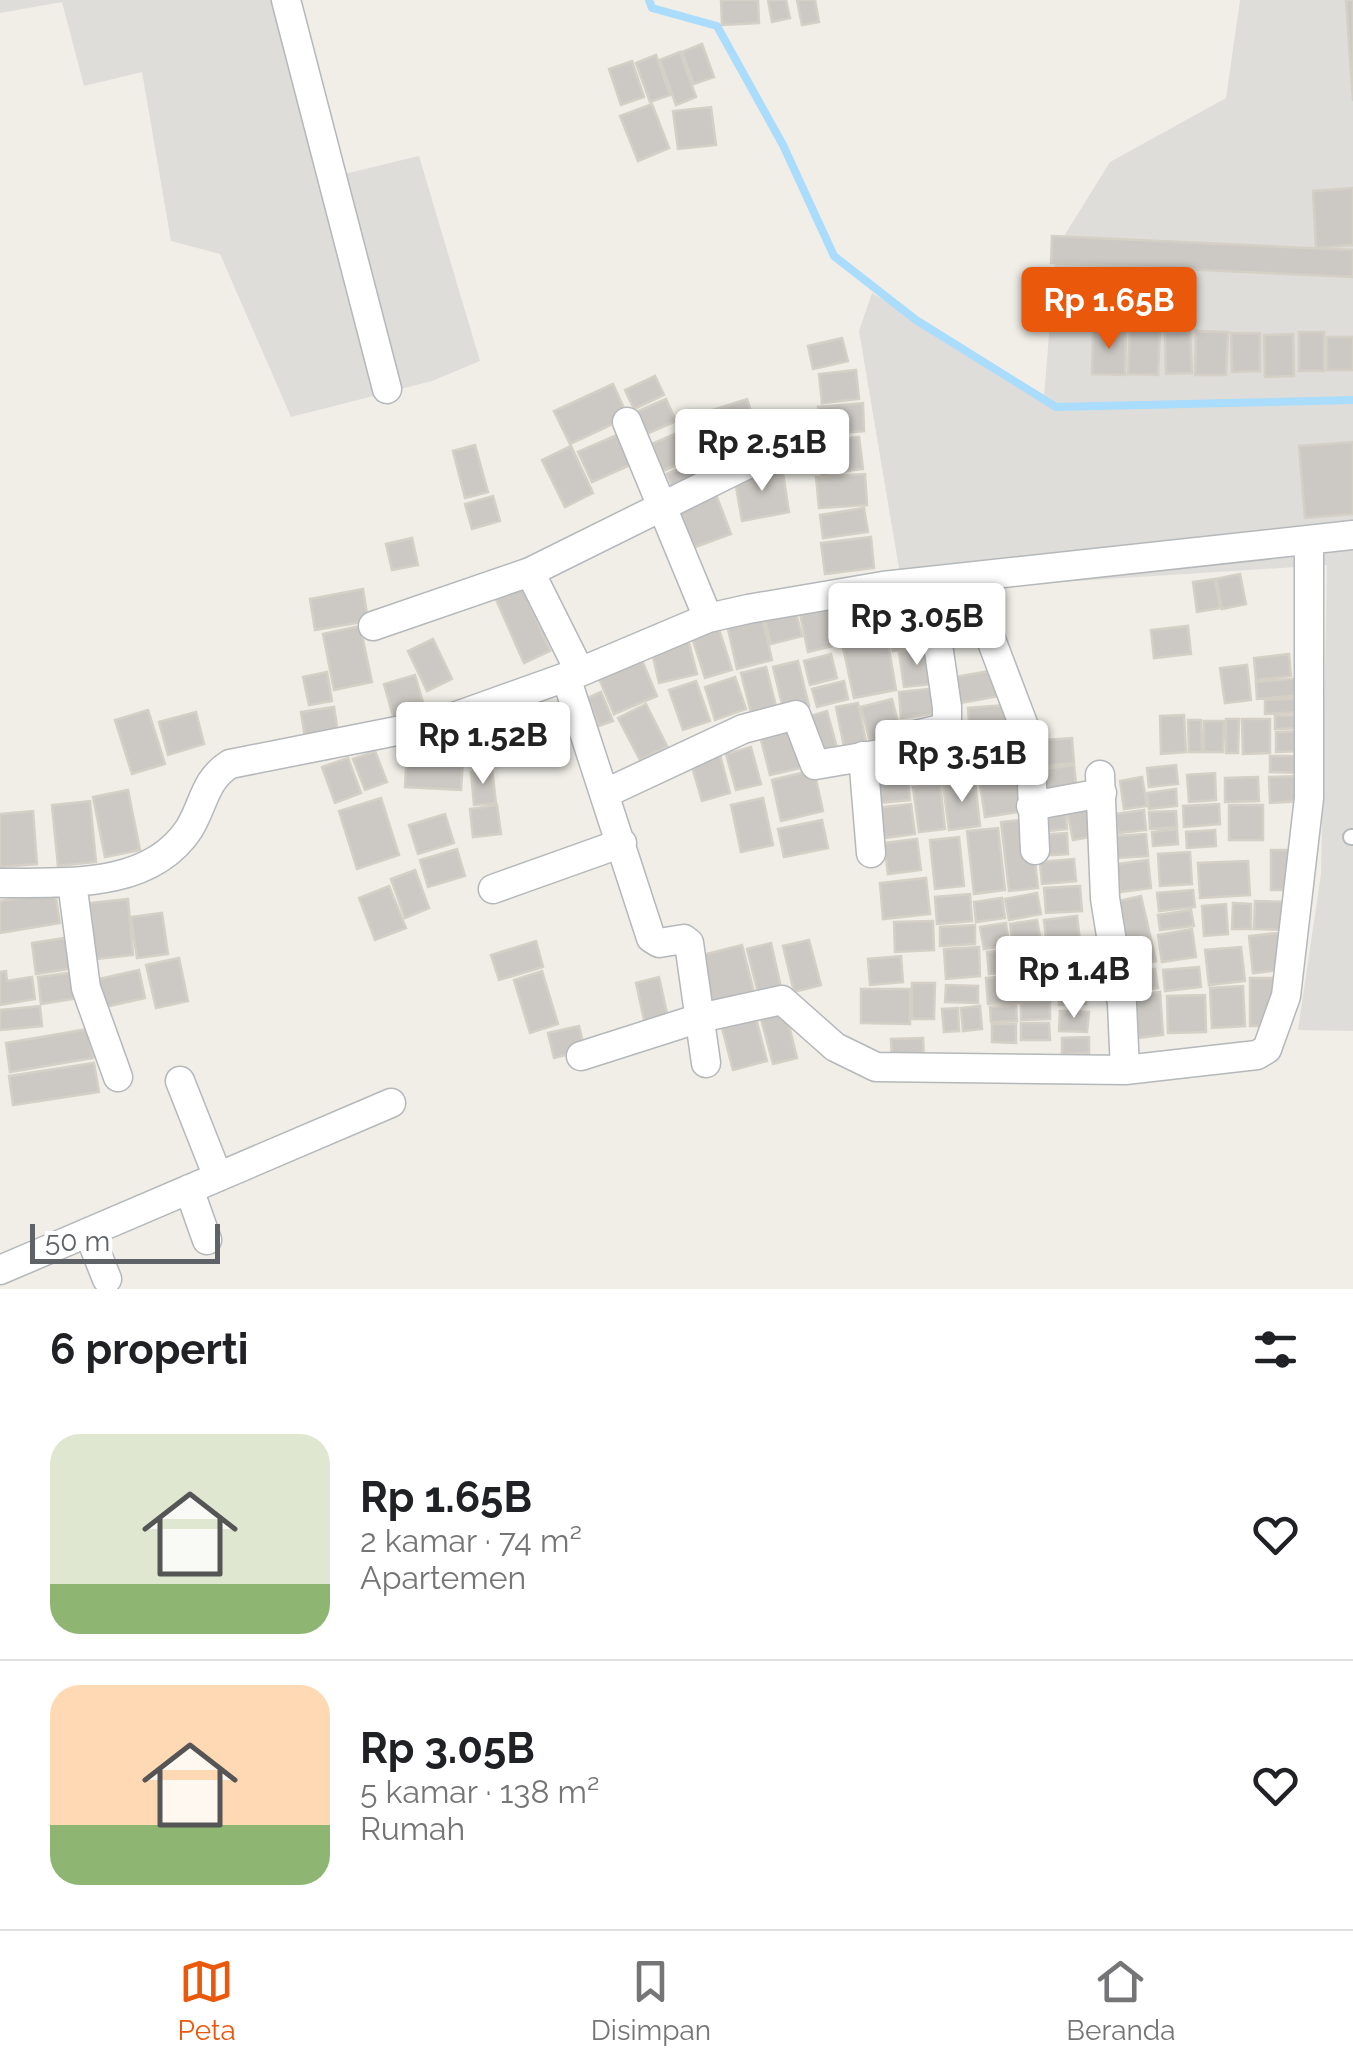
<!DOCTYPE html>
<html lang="id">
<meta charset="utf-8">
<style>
:root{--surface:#fff;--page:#f6f6f6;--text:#202124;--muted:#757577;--line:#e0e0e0;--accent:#ea580c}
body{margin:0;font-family:Raleway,sans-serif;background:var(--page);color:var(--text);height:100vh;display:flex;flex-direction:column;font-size:38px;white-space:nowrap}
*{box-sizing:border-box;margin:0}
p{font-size:32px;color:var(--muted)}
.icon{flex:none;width:55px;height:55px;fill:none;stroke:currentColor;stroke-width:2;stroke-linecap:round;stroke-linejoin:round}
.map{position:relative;height:1289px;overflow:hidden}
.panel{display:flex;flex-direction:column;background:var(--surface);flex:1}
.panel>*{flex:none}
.scale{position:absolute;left:30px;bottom:25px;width:190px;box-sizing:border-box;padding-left:10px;border:5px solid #5f6367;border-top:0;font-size:28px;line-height:35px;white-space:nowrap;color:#5f6367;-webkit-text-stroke:8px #fff;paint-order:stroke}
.price{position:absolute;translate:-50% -85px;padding:0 22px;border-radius:10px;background:#fff;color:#222;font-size:32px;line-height:65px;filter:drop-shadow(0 2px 5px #0008)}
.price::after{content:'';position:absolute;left:50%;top:60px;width:30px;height:22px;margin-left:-15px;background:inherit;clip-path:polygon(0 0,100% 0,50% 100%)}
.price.active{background:var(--accent);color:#fff}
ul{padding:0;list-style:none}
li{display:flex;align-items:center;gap:30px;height:250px;padding:0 50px}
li+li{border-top:2px solid var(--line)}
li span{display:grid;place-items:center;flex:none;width:280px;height:200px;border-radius:30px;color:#555}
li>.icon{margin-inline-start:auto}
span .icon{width:120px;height:120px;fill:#fffc;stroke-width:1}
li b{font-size:42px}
h2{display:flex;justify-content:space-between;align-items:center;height:120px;padding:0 50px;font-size:42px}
.menu{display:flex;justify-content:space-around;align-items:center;height:140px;border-top:2px solid var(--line);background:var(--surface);font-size:28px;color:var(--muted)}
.menu a{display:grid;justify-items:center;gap:5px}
.menu .active{color:var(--accent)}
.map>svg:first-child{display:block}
.industrial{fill:#dfddd9}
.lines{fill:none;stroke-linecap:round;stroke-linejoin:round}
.stream{stroke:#aadcfd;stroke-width:8}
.building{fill:#ccc9c4;stroke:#d5d0c6;stroke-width:2.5}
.lane-casing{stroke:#b4b8bb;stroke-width:18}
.street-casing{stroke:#b4b8bb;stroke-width:31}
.lane{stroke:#fff;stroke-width:14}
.street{stroke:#fff;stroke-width:28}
</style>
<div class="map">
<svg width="1353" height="1289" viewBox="0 0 1353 1289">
<rect width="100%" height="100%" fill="#f0eee7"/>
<!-- industrial -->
<path class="industrial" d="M0,0h292l48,175 79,-19 61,205 -48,20 -141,36 -71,-163 -49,-13 -29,-169 -58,14 -22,-84 -62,11z
M1240,0h113v1031l-55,-1 23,-156 6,-309 -424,27 -44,-261 13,-38 172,103 12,-147 54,-87 116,-64z"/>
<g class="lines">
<!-- stream -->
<path class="stream" d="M649,0l3,8 65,18 66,119 51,111 82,64 140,87 297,-7"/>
</g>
<!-- building -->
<path class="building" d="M721,0h37l1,23 -37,2z
M768,0h18l4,18 -18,4z
M797,0h18l4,22 -17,3z
M1346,0h7v101z
M702,44l12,33 -20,7 -12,-32z
M680,52l16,45 -20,8 -16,-45z
M656,55l14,40 -20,7 -14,-39z
M632,61l12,36 -23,8 -12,-36z
M652,104l17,44 -31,13 -18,-45z
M711,107l5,38 -38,4 -5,-38z
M1353,188v57l-37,3 -3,-57z
M1052,236l301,14v27l-302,-14z
M1093,328l33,1 -1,46 -33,-1z
M1130,328l30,2 -2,45 -30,-1z
M1196,331l32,1 -2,43h-31z
M1165,332h25l2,41 -26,1z
M1299,332h25v39h-25z
M1231,333h29v38l-28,1z
M1293,334l1,42 -29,1 -1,-42z
M1327,337h26v33h-26z
M842,338l6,23 -35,8 -5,-23z
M856,370l3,29 -37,4 -3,-29z
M655,376l9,19 -30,14 -9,-19z
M613,384l15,33 -58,27 -16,-33z
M666,399l10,22 -32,14 -10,-22z
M747,399l13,41 -47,16 -13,-42z
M863,403l1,28 -44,4 -2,-28z
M689,428l12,26 -38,17 -11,-27z
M617,435l13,30 -38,17 -14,-30z
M859,437l4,32 -41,5 -4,-32z
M1353,442v72l-48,4 -6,-72z
M475,445l13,47 -23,6 -12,-47z
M571,446l22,47 -28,14 -23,-47z
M700,459l10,23 -34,14 -9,-22z
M782,467l7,45 -47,9 -8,-46z
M865,474l2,31 -48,3 -3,-31z
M715,492l16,42 -49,18 -16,-41z
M493,496l7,25 -28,8 -7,-25z
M864,508l4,24 -45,6 -3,-23z
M871,537l3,31 -49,6 -4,-31z
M412,538l6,27 -26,5 -6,-26z
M1240,574l6,30 -24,5 -6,-30z
M1215,579l5,29 -23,4 -4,-30z
M522,586l28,65 -26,12 -29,-66z
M363,589l5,32 -53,9 -5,-31z
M919,598l10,45 -36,8 -10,-45z
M862,599l3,15 -26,5 -3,-15z
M829,602l8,43 -29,7 -9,-43z
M795,609l7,27 -31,8 -7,-27z
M761,612l11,48 -35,9 -11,-49z
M860,620l2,10 23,-5 11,65 -42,8 -16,-74z
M717,623l15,47 -27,8 -15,-47z
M360,626l12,56 -38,8 -11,-56z
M1188,626l3,28 -37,4 -3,-28z
M433,639l19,40 -25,12 -19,-40z
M688,639l9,35 -38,9 -8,-35z
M929,648l5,36 -30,3 -5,-35z
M831,654l6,24 -27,7 -6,-24z
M1289,654l2,22 -35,4 -2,-22z
M641,658l16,38 -43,18 -16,-38z
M798,661l11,45 -25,6 -11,-45z
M1247,665l4,35 -26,3 -5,-35z
M766,667l12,47 -25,7 -12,-48z
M995,670l4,26 -44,8 -5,-26z
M327,672l5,29 -23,4 -6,-28z
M415,675l9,31 -31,10 -9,-32z
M735,677l11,32 -31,11 -10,-33z
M1302,678l1,17 -46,4 -1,-17z
M696,681l14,40 -27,9 -14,-40z
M844,681l4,18 -31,8 -5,-18z
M937,688l3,25 -39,5 -2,-26z
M601,692l12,29 -14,5 -11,-28z
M1303,698v14l-38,2v-14z
M892,699l11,43 -31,8 -11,-43z
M858,703l8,39 -22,5 -8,-40z
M646,704l21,42 -27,14 -22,-42z
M1006,705l2,26 -38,3 -2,-26z
M334,707l5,32 -33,5 -5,-32z
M148,710l17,54 -33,10 -17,-54z
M827,711l10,37 -26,8 -11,-37z
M196,712l8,32 -36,11 -9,-33z
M1184,715l2,37 -25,2 -1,-38z
M1303,715l1,13 -29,1v-13z
M1226,719h13l-1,34h-12z
M1242,719h28v34l-27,1z
M1188,720h13l1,32h-13z
M1204,721h20l-1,31h-19z
M798,723l11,43 -39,9 -11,-43z
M408,731l57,3 -4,56 -56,-3z
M1302,731l1,20 -27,1v-20z
M491,733l5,32 -23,4 -5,-32z
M939,734l3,40 -27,2 -3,-39z
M981,737l4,38 -39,5 -4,-39z
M1072,738l2,25 -37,4 -3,-26z
M1008,741l2,33h-22l-1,-32z
M751,747l10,37 -25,6 -10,-36z
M375,751l12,31 -22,8 -12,-31z
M720,755l10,38 -28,8 -11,-38z
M1270,756h32v17l-32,-1z
M348,758l13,35 -26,10 -13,-36z
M906,761l4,39 -42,4 -3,-40z
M1074,765l3,28 -37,5 -3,-28z
M1176,765l2,19 -29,3 -2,-19z
M492,769l4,34 -22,2 -3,-33z
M814,770l9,41 -42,10 -9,-41z
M1215,773l1,27 -27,2 -2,-27z
M1300,776l1,25 -31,2 -1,-26z
M1142,777l5,29 -23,3 -4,-28z
M1258,777l1,24 -34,1v-24z
M1019,778l5,33 -39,6 -5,-33z
M975,781l5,45 -31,4 -6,-45z
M940,784l5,45 -26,3 -6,-45z
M1176,789l1,17 -28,3 -2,-16z
M128,790l12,60 -35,7 -12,-60z
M381,798l18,57 -42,14 -18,-58z
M763,798l10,47 -32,7 -10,-47z
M90,801l6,61 -38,4 -6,-61z
M911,804l4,30 -38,5 -4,-31z
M1093,804l7,31 -27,5 -6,-30z
M1219,804l1,20 -36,3 -1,-21z
M497,805l4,29 -28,3 -3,-28z
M1229,805h34v35h-34z
M1065,806l2,23 -28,3 -2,-24z
M1144,810l2,20 -28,3 -2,-19z
M33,811l4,53 -37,3v-53z
M1176,811l1,16 -27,2 -1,-17z
M445,814l9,29 -36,11 -9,-29z
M1030,819l8,69 -29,3 -8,-69z
M822,820l6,28 -44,9 -6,-28z
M998,828l7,62 -31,4 -7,-63z
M1177,829l1,15 -25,2 -1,-14z
M1215,830l1,16 -29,2 -1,-16z
M1067,833l1,21 -29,2 -2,-21z
M1146,834l2,22 -31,2 -2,-22z
M959,837l5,49 -29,3 -5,-49z
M917,839l4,31 -33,4 -4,-31z
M457,849l8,27 -37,11 -8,-27z
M1271,850h22v40h-22z
M1190,852l2,32 -32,2 -2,-32z
M1074,859l2,22 -34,3 -2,-22z
M1148,860l3,28 -31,4 -3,-28z
M1248,861l2,34 -50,3 -2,-35z
M415,870l14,38 -24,10 -14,-39z
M926,878l4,36 -47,5 -3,-36z
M389,886l17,42 -31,12 -16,-42z
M1080,886l2,25 -36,2 -2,-25z
M1193,890l2,17 -36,4 -2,-18z
M55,892l5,31 -60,10v-32z
M1037,893l4,21 -32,6 -4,-21z
M970,894l2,27 -35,3 -2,-27z
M1141,896l15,65 -26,6 -15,-65z
M1002,898l3,20 -29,4 -2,-20z
M128,899l5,56 -38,4 -5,-56z
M1255,901l36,1 -1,28 -36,-1z
M1233,903l18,1v25h-19z
M1226,904l2,30 -24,2 -2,-30z
M1191,910l3,16 -34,4 -2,-15z
M162,913l6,41 -31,4 -6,-41z
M1077,916l4,33 -33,5 -4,-34z
M1037,920l4,22 -28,4 -3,-22z
M933,921l1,29 -39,2 -1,-30z
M1006,923l3,22 -25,4 -4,-22z
M975,925v19l-35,2v-19z
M1192,929l4,28 -34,5 -4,-27z
M1278,933l3,37 -28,3 -4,-37z
M71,937l4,31 -39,6 -4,-31z
M809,940l12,45 -27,7 -11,-46z
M536,941l7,26 -44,13 -8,-25z
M771,943l12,53 -23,5 -13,-52z
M742,945l14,55 -42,11 -15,-55z
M1043,946l3,25 -26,3 -3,-25z
M979,947l1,29 -34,3 -2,-30z
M1241,947l4,34 -36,4 -4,-35z
M1014,950l2,21 -27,3 -2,-22z
M1076,955l4,22 -27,5 -3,-22z
M901,956l2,26 -33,3 -2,-26z
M179,958l9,43 -32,7 -10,-43z
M1199,967l2,20 -36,4 -2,-21z
M1155,969l3,19 -24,3 -2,-19z
M139,970l6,28 -40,9 -6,-28z
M6,971l1,10 25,-4 3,22 -35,6v-33z
M542,971l16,53 -28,9 -16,-53z
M76,972l3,26 -38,6 -3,-27z
M1049,974l2,22 -29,2 -2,-22z
M1017,976l2,27 -31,1 -2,-26z
M659,977l9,41 -23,6 -9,-41z
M1250,978h26v48h-26z
M912,983h23l-1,36h-22z
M1086,983v21l-27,1 -1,-20z
M946,985l32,1v17l-33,-1z
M1243,986l2,40 -33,2 -2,-40z
M861,989h49v35l-49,-1z
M1160,992l3,43 -26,3 -3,-43z
M1205,995l1,37 -38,1 -1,-37z
M1050,1001v18l-29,1v-18z
M784,1005l13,53 -24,6 -14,-53z
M1016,1005l1,16 -26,1 -1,-15z
M40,1006l2,20 -42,4v-20z
M980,1006l2,23 -19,2 -2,-23z
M753,1007l14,54 -34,9 -14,-54z
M958,1008l1,23 -15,1 -2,-23z
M1060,1011l29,1 -2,20 -28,-1z
M1021,1023h28l1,17h-29z
M992,1024h24v19l-24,-1z
M579,1026l6,24 -31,8 -6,-25z
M88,1029l5,29 -83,14 -4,-29z
M1089,1037v16l-27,1v-16z
M923,1038l1,24 -32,2 -1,-25z
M94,1063l5,29 -86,13 -4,-29z"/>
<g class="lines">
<!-- lane casing -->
<g class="lane-casing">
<path id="lane" d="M1351,837h2"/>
</g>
<!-- street casing -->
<g class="street-casing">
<path id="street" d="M286,0l101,389
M627,422l81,196
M530,572l50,100
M968,579l62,163 5,108
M373,626l157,-54 230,-114
M566,677l85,261 8,5 25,-4 5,4 17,120
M863,756l8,97
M1100,775l5,123 17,106 3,66
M606,793l137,-64 53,-14 19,50 83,-14 9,-14 34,-8 6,-6v-16l-18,-125
M1031,806l71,-13
M72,882l14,106 32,89
M0,883c63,-1 149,7 189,-54 15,-24 15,-49 41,-65l207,-41 143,-51 128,-54 40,-9 135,-23 470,-51
M493,889l129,-46
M581,1056l119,-38 82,-18 53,47 41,20 249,3 132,-15 10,-6 19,-53 23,-198v-257
M180,1081l38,96
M189,1189l18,51
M89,1234l18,45
M0,1270l391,-167"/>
</g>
<!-- lane -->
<use href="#lane" class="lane"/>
<!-- street -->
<use href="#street" class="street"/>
</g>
</svg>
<div class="scale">50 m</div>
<b class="price active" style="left:1109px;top:352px">Rp 1.65B</b>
<b class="price" style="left:762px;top:494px">Rp 2.51B</b>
<b class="price" style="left:917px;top:668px">Rp 3.05B</b>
<b class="price" style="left:483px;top:787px">Rp 1.52B</b>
<b class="price" style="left:962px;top:805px">Rp 3.51B</b>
<b class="price" style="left:1074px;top:1021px">Rp 1.4B</b>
</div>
<section class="panel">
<h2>6 properti<svg class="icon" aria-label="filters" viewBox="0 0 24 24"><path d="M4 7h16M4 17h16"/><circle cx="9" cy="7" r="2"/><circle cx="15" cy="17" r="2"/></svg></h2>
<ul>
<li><span style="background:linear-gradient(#dfe7d0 75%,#8fb573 0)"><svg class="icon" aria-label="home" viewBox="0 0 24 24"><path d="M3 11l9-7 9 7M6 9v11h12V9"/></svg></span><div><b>Rp 1.65B</b><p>2 kamar · 74 m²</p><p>Apartemen</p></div><svg class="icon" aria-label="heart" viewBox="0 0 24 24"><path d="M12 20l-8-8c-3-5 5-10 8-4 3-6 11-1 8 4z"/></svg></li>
<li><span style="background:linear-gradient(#ffd9b3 70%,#8fb573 0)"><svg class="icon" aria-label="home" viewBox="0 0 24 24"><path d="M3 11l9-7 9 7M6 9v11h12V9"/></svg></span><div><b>Rp 3.05B</b><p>5 kamar · 138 m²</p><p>Rumah</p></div><svg class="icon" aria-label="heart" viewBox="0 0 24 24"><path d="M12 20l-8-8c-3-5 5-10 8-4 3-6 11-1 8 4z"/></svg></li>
</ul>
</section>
<nav class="menu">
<a class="active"><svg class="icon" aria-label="map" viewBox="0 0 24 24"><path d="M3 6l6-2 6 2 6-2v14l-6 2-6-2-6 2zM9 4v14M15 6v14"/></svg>Peta</a>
<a><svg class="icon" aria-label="saved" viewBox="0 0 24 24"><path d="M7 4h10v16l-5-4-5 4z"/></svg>Disimpan</a>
<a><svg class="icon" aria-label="home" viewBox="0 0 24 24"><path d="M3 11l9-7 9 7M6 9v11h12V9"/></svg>Beranda</a>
</nav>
